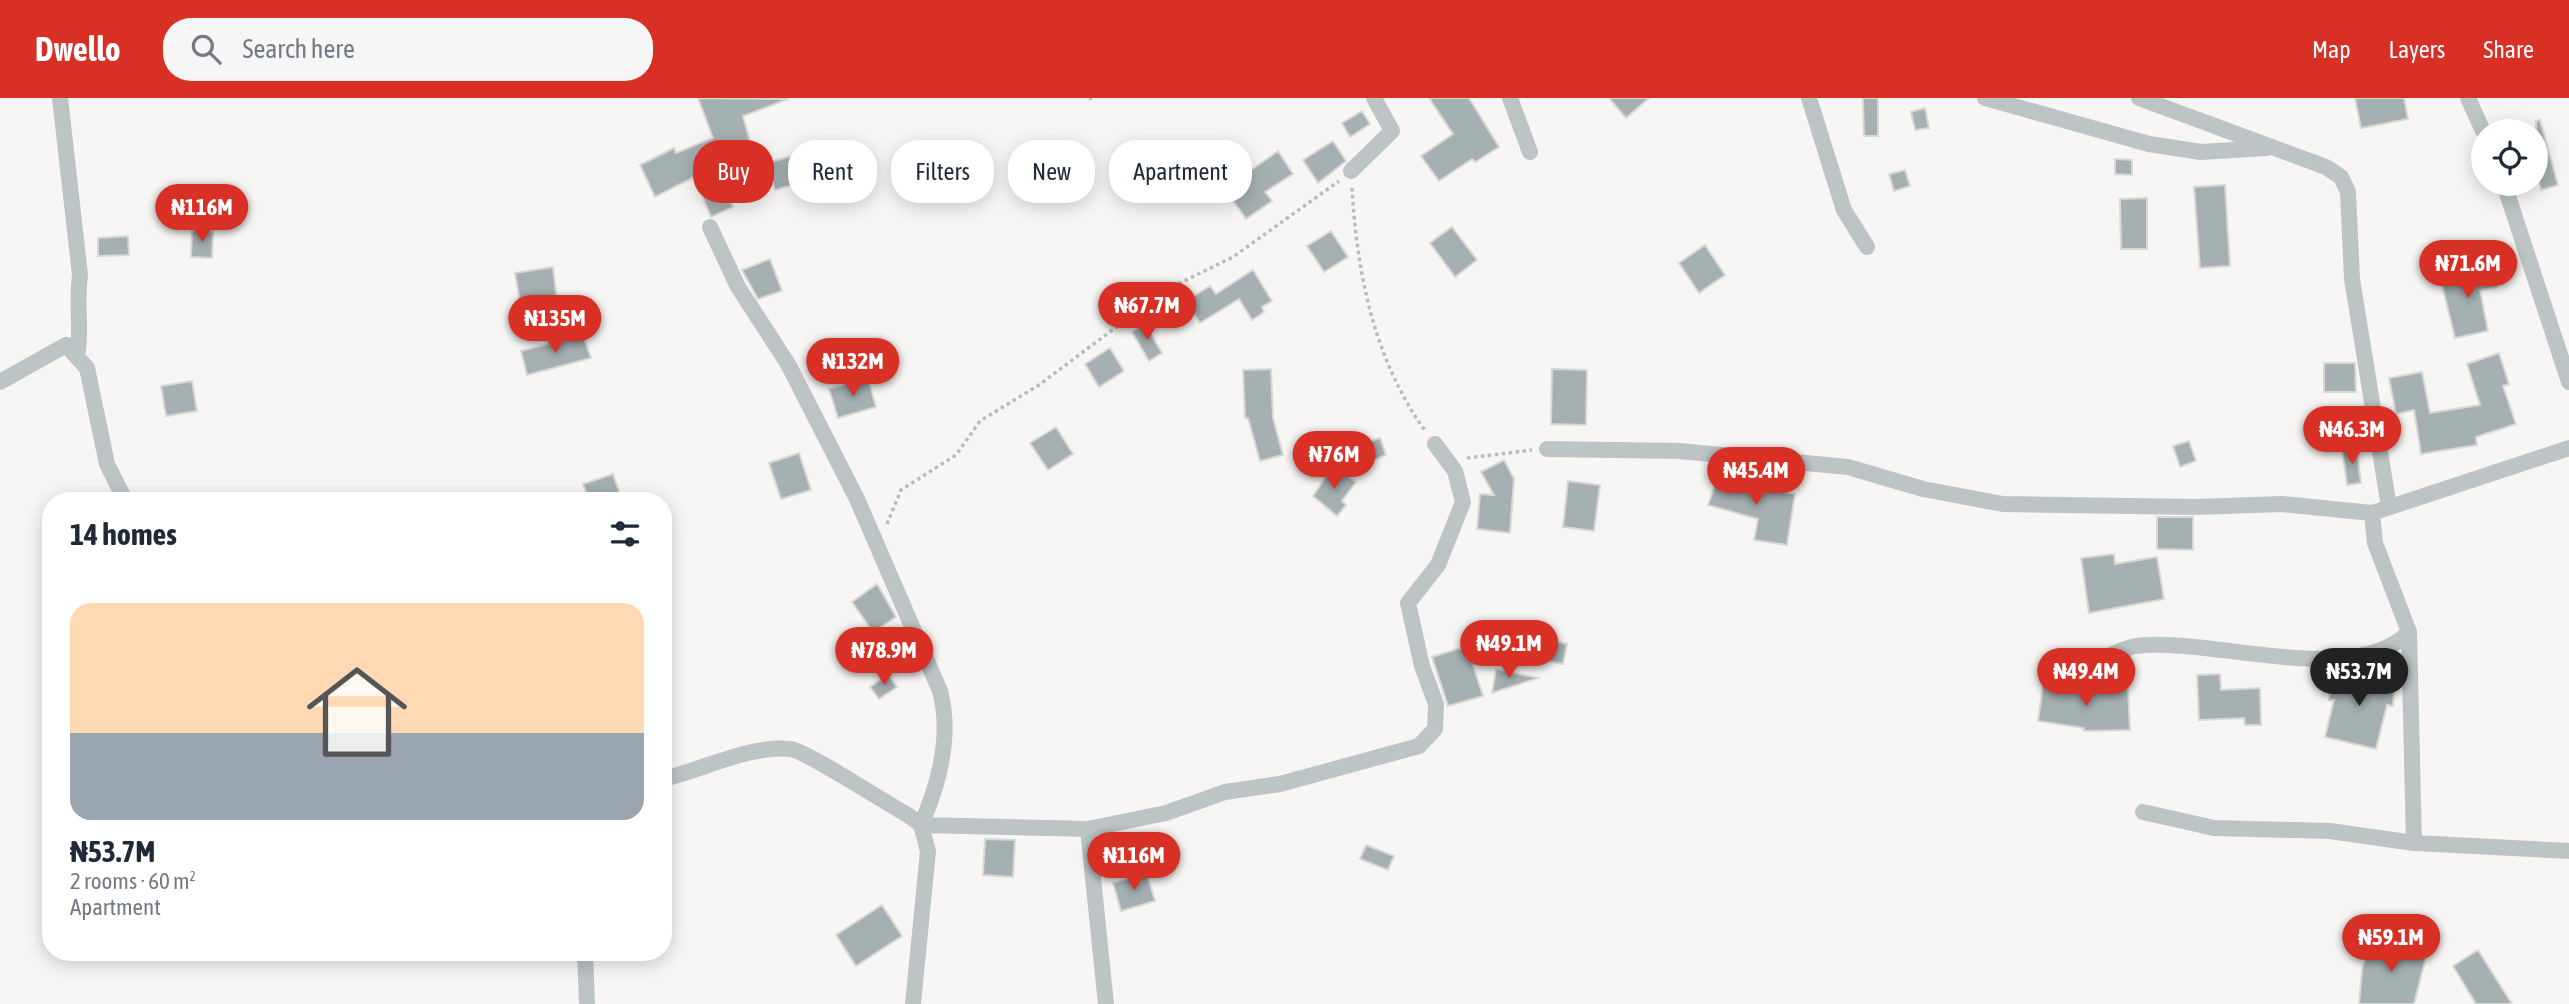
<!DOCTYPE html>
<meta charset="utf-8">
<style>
:root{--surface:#fff;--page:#f6f6f7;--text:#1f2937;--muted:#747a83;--accent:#d93025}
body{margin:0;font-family:"Asap Condensed",sans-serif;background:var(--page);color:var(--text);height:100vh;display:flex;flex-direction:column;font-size:26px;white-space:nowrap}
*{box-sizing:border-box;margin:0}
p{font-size:23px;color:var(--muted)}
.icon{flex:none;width:38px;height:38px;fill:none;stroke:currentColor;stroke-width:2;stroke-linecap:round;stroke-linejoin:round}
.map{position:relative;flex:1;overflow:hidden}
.drawer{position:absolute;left:42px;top:394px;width:630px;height:469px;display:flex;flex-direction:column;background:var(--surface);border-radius:28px;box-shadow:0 4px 18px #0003}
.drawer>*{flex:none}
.guide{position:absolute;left:693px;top:42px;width:665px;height:63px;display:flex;gap:14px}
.fabs{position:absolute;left:2471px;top:21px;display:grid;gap:14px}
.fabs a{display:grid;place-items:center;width:77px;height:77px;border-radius:50%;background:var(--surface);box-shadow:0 4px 18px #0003;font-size:35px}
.price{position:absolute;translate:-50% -60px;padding:0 16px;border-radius:24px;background:var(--accent);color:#fff;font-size:23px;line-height:46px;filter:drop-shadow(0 2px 4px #0008)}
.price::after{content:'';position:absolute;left:50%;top:42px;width:21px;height:16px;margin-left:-10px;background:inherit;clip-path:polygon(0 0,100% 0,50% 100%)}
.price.current{background:#222;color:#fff}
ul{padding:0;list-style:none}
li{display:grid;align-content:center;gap:14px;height:371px;padding:0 28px}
li span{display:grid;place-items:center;height:217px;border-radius:21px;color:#555}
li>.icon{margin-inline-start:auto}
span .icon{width:126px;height:126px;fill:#fffc;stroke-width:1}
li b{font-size:30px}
h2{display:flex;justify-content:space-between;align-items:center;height:84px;padding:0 28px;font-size:30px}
.pill{padding:0 24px;border-radius:28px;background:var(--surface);box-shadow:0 4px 18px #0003;font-size:24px;line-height:63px}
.pill.current{background:var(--accent);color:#fff}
header{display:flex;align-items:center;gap:42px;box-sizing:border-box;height:98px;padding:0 35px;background:var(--accent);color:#fff}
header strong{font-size:33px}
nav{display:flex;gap:38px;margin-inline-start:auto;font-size:24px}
.search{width:490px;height:63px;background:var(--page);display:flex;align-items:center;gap:18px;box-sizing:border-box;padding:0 24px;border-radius:28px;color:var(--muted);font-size:26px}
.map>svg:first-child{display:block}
.building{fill:#a5b0b3;stroke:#d8d8d6;stroke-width:2}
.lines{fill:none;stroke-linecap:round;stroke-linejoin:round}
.path{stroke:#b8bcbe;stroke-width:3.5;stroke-dasharray:3.5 3.5;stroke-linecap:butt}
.street{stroke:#bdc4c6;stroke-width:16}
</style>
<header>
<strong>Dwello</strong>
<div class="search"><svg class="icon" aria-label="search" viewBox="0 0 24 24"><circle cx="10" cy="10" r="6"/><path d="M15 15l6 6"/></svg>Search here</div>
<nav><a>Map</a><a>Layers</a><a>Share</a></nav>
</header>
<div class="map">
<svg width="2569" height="906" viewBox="0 0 2569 906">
<rect width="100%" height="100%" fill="#f7f6f4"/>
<!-- building -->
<path class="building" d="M698,0l90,1 -45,17 17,62 -35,10 8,19 -22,10 -17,-40 -39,20 -15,-32 34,-17 2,5 37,-15z
M1429,0h40l30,49 -24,15 -3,-3 -33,22 -18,-25 32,-22z
M1609,0h40l-23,20z
M1863,0h15v38h-14z
M2355,0h49l4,21 -47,9z
M1925,10l4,20 -14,2 -4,-18z
M1362,13l8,13 -20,13 -8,-14z
M2540,22l18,65 -17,5 -5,-19v-50z
M1333,43l13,20 -28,22 -15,-23z
M1278,53l15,23 -28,18 7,9 -26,18 -21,-30z
M795,57l8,27 -28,8 -8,-27z
M2115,61l17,1v15l-17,-1z
M1905,72l5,16 -16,5 -5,-17z
M2225,87l5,81 -30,2 -6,-81z
M2147,100v51h-26l-1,-50z
M1452,129l25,33 -22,17 -25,-34z
M192,132l21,2 -1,26 -21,-1z
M1331,133l17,26 -24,15 -17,-26z
M128,138l1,19 -31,1v-18z
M1705,147l20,30 -26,18 -20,-30z
M770,161l12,32 -24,8 -16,-29z
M553,169l4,35 -36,6 -6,-35z
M2493,169l4,20 -17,3 8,41 -33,7 -15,-61z
M1253,172l19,31 -10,6 2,5 -12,8 -13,-21 -39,24 -14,-22 24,-15 6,8z
M1145,226l17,29 -13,8 -17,-29z
M583,237l8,23 -64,17 -6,-24z
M1110,250l14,23 -25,16 -14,-23z
M2499,255l10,31 -6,2 13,38 -40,13 1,8 -56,9 -7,-44 -18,4 -7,-36 33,-6 8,41 50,-8 -13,-41z
M2324,265h31l1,29h-32z
M1271,271l2,49 10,37 -23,6 -12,-43h-3l-2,-48z
M1552,271l35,1 -1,55 -35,-1z
M868,280l8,29 -38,11 -9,-29z
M192,283l5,30 -31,5 -5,-30z
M1056,329l17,27 -25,16 -18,-27z
M1380,340l6,17 -18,7 -6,-18z
M2189,343l7,20 -16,6 -7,-21z
M2356,348l5,37 -14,2 -5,-37z
M799,355l12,37 -30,9 -12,-36z
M1504,362l10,19 -4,54 -33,-4 3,-35 14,1 -13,-23z
M1333,368l23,16 -14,19 4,4 -9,11 -24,-20z
M1720,373l26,7 -2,7 51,9 -8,51 -33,-5 4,-21 -50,-14z
M613,376l9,26h-33l-6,-16z
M1568,383l32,4 -6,46 -31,-4z
M2157,419h36v33l-36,-1z
M2114,456l1,10 42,-7 7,42 -75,14 -8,-55z
M877,486l19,33 -23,15 -21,-30z
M1540,540l27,6 -4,20 -27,-5z
M1467,548l16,50 -35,10 -16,-49z
M1496,571l42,9 -46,15z
M2331,574l64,6 -2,28 -6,-1 -11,44 -51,-12 9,-37h-5z
M2220,576l1,16 39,-2 1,37h-16l-1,-7 -45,2 -2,-45z
M888,577l9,12 -18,12 -9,-12z
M2043,586l40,6 45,-2 2,42 -46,1v-3l-46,-7z
M985,741l30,1 -2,37 -30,-2z
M1366,747l28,11 -6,14 -28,-11z
M1147,776l8,27 -34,10 -8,-28z
M882,807l20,31 -46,30 -20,-31z
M2370,841l57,14 -13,51h-55l3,-34z
M2478,852l34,54h-36l-23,-38z"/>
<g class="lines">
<!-- path -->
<path class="path" d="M1090,0l1,2
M1352,90c5,86 22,172 74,244
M1467,360l65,-8
M887,426l14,-34 55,-35 24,-34 59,-36 108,-81 35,-22 51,-25 106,-76"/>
<!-- street -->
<path class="street" d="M60,0l20,177c-4,28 2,54 -3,82
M1510,0l20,54
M1809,0l35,112 23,37
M1985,0l164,46 52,8 65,-4
M2139,0l187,69 15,10 7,15 4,87 37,228
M2468,0l15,33
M1351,73l41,-40 -18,-33
M2504,86l65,198
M710,129l28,60 50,77 69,135 83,192c12,45 -1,93 -19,134l167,4 78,-16 59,-21 55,-8 139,-38 16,-17 1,-25 -14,-38 -14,-63 30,-38 25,-63 -8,-31 -20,-27
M0,284l66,-37 21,23 20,96 18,36
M1547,351l132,2 169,16 75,22 80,15 192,3 87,-3 90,9
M2409,534l5,211
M2072,577c19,-9 43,-25 64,-29 73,-10 219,43 273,-14l-34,-89 -3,-30 197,-65
M663,681c40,-9 85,-34 127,-30 15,1 97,55 118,66l13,10 7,26 -15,153
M2143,714l71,16 116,3 84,12 155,8
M1088,731l18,175
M585,854l2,52"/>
</g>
</svg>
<div class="fabs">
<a><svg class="icon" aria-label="locate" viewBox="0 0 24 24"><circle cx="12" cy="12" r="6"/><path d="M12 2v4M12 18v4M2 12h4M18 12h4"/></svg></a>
</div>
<b class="price" style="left:202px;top:146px">₦116M</b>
<b class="price" style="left:2468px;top:202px">₦71.6M</b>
<b class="price" style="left:1147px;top:244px">₦67.7M</b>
<b class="price" style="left:555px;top:257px">₦135M</b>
<b class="price" style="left:853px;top:300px">₦132M</b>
<b class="price" style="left:2352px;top:368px">₦46.3M</b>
<b class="price" style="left:1334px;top:393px">₦76M</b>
<b class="price" style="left:1756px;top:409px">₦45.4M</b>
<b class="price" style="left:1509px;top:582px">₦49.1M</b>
<b class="price" style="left:884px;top:589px">₦78.9M</b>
<b class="price" style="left:2086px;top:610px">₦49.4M</b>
<b class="price current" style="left:2359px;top:610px">₦53.7M</b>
<b class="price" style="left:1134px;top:794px">₦116M</b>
<b class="price" style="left:2391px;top:876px">₦59.1M</b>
<div class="guide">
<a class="pill current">Buy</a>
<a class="pill">Rent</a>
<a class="pill">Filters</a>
<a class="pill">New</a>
<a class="pill">Apartment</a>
</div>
<section class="drawer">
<h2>14 homes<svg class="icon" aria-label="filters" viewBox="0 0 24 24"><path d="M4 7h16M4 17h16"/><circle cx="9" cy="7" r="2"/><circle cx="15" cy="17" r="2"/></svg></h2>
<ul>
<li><span style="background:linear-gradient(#ffd9b3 60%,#9aa5b1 0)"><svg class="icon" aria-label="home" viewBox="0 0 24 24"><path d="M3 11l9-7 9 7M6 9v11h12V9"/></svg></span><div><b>₦53.7M</b><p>2 rooms · 60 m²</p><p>Apartment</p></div></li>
</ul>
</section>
</div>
